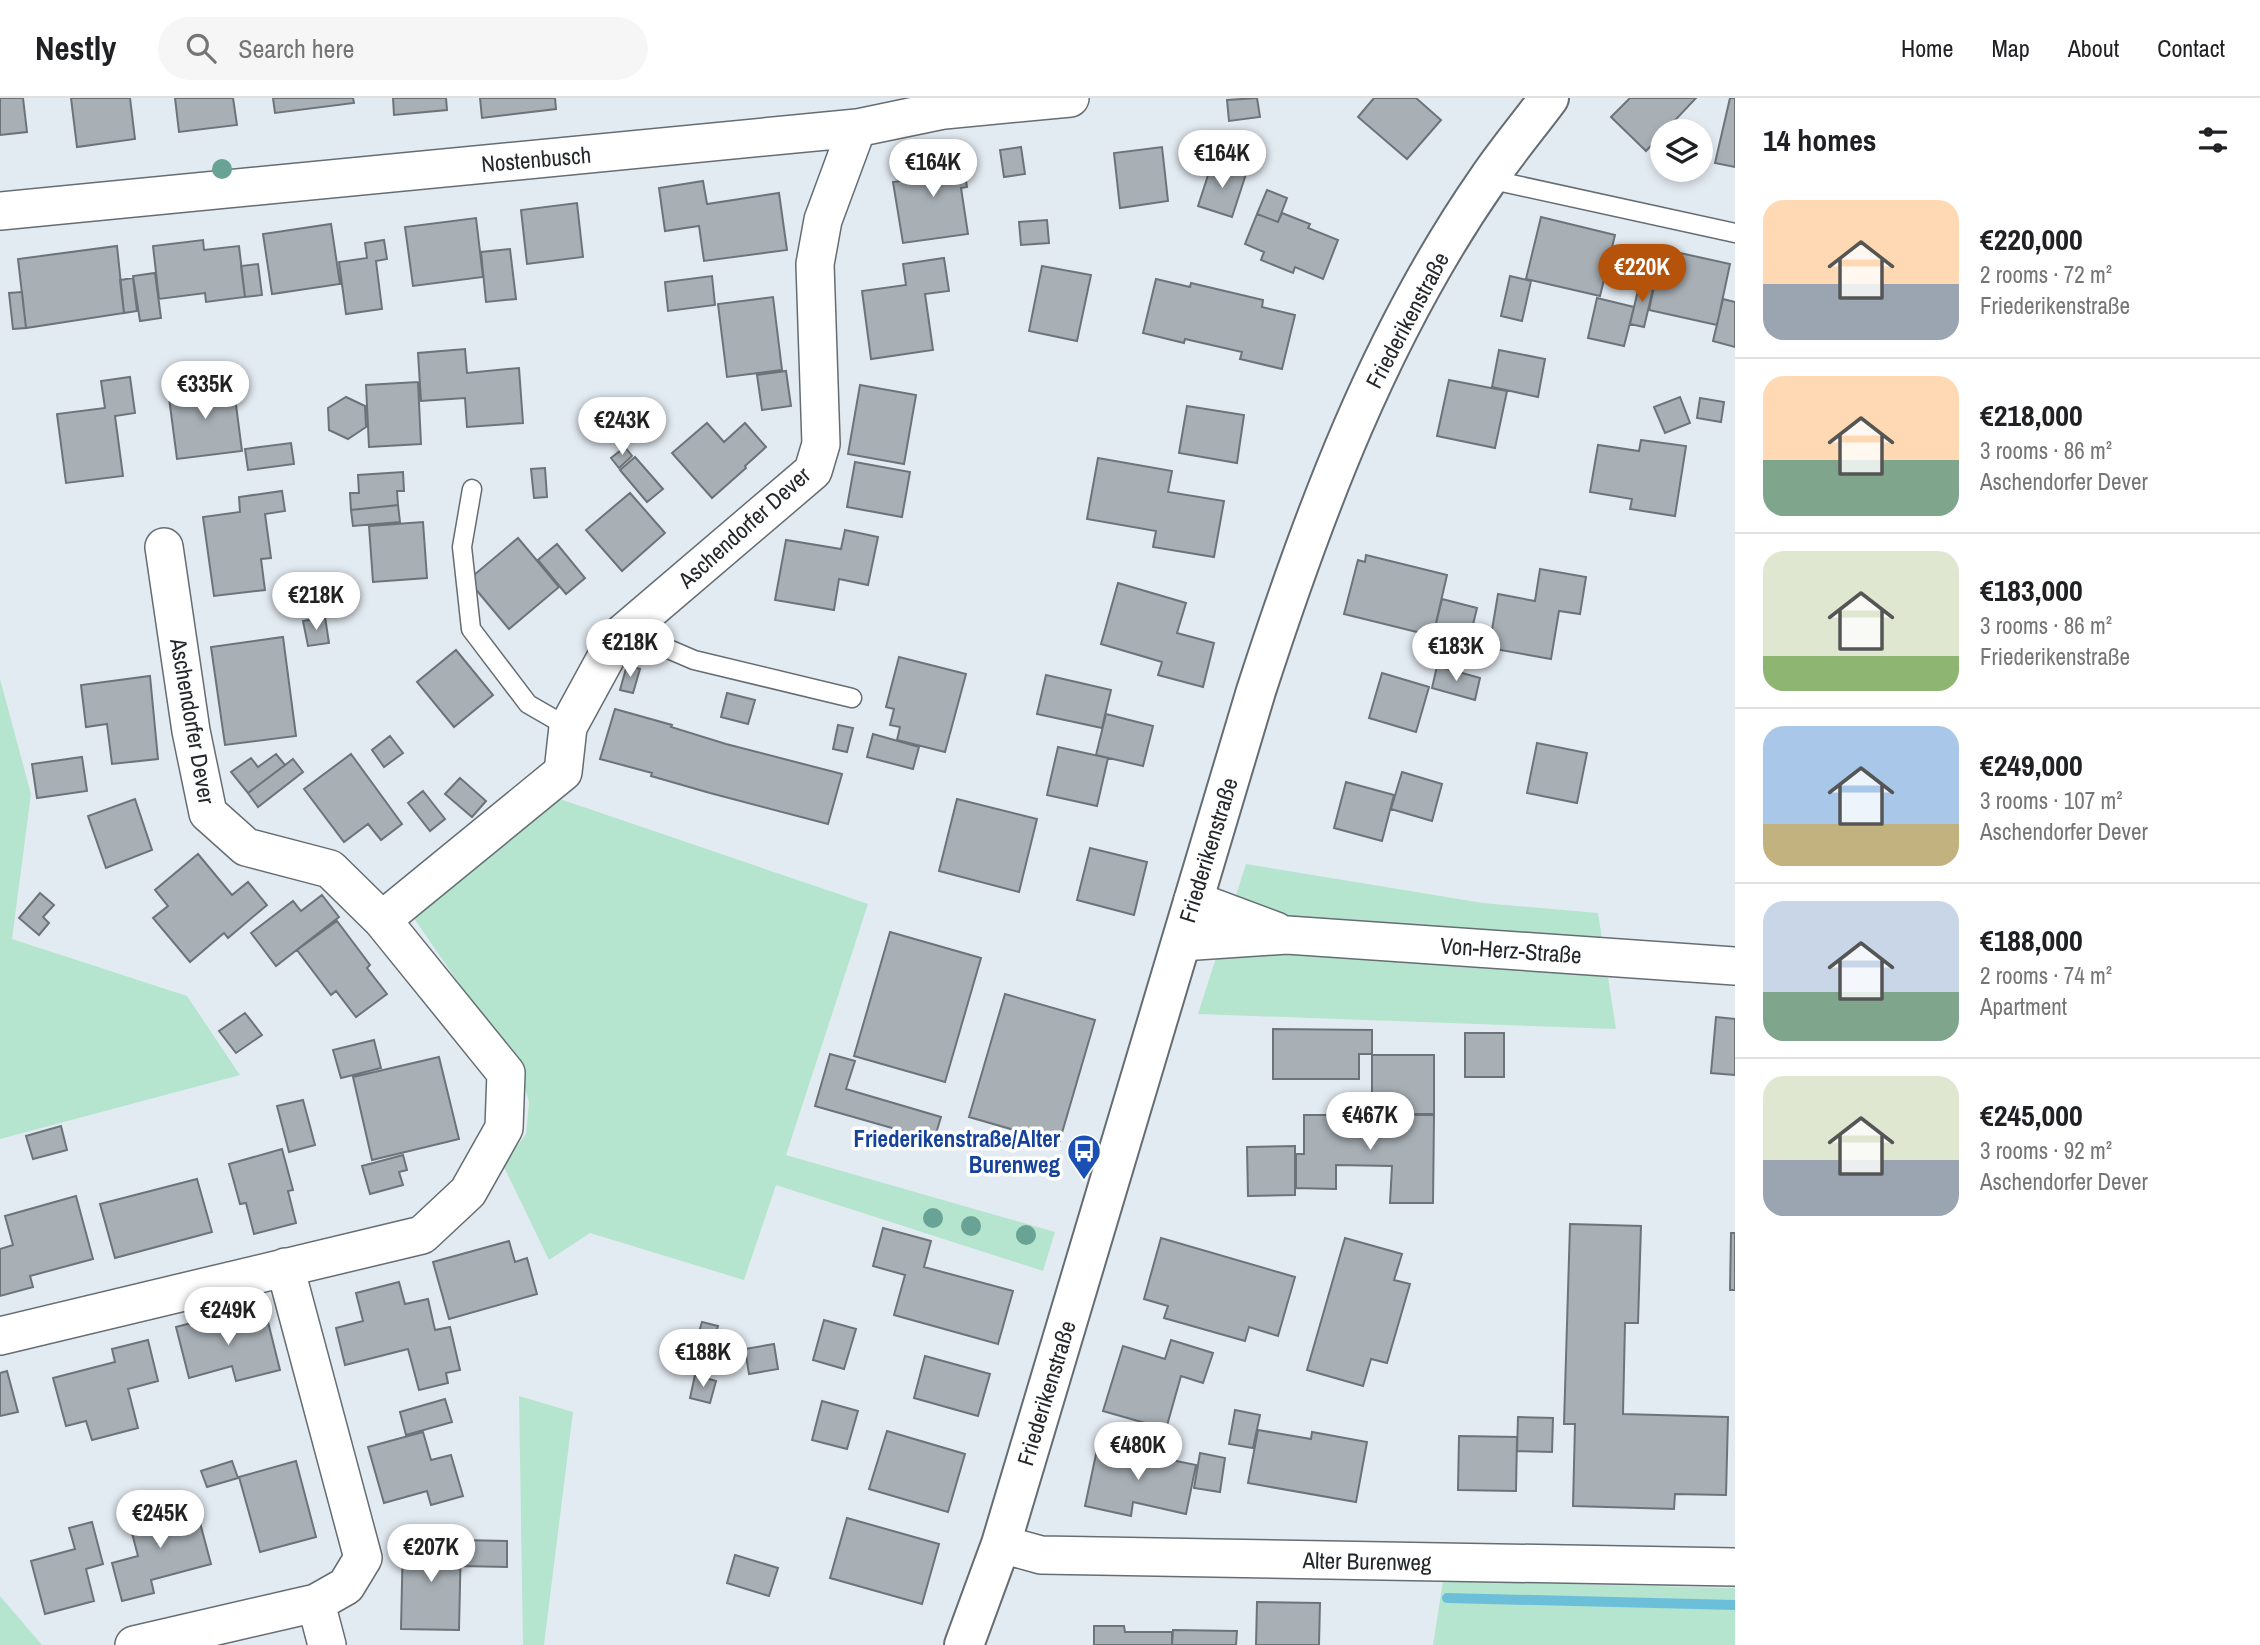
<!DOCTYPE html>
<meta charset="utf-8">
<style>
:root{--surface:#fff;--page:#f6f6f6;--text:#202124;--muted:#757577;--line:#e0e0e0;--accent:#b45309}
body{margin:0;font-family:"Archivo Narrow",sans-serif;background:var(--page);color:var(--text);height:100vh;display:flex;flex-direction:column;font-size:26px;white-space:nowrap}
*{box-sizing:border-box;margin:0}
p{font-size:23px;color:var(--muted)}
.icon{flex:none;width:38px;height:38px;fill:none;stroke:currentColor;stroke-width:2;stroke-linecap:round;stroke-linejoin:round}
.map{position:relative;flex:1;overflow:hidden}
.drawer{display:flex;flex-direction:column;background:var(--surface);width:525px}
.drawer>*{flex:none}
.controls{position:absolute;left:1650px;top:21px;display:grid;gap:14px}
.controls a{display:grid;place-items:center;width:63px;height:63px;border-radius:50%;background:var(--surface);box-shadow:0 4px 10px #0003;font-size:35px}
.price{position:absolute;translate:-50% -60px;padding:0 16px;border-radius:24px;background:#fff;color:#222;font-size:23px;line-height:46px;filter:drop-shadow(0 2px 4px #0008)}
.price::after{content:'';position:absolute;left:50%;top:42px;width:21px;height:16px;margin-left:-10px;background:inherit;clip-path:polygon(0 0,100% 0,50% 100%)}
.price.active{background:var(--accent);color:#fff}
ul{padding:0;list-style:none}
li{display:flex;align-items:center;gap:21px;height:175px;padding:0 28px}
li+li{border-top:2px solid var(--line)}
li span{display:grid;place-items:center;flex:none;width:196px;height:140px;border-radius:21px;color:#555}
li>.icon{margin-inline-start:auto}
span .icon{width:84px;height:84px;fill:#fffc;stroke-width:1}
li b{font-size:30px}
h2{display:flex;justify-content:space-between;align-items:center;height:84px;padding:0 28px;font-size:30px}
header{display:flex;align-items:center;gap:42px;box-sizing:border-box;height:98px;padding:0 35px;background:var(--surface);border-bottom:2px solid var(--line)}
header strong{font-size:33px}
nav{display:flex;gap:38px;margin-inline-start:auto;font-size:24px}
.search{width:490px;height:63px;background:var(--page);display:flex;align-items:center;gap:18px;box-sizing:border-box;padding:0 24px;border-radius:38px;color:var(--muted);font-size:26px}
main{display:flex;flex:1;min-height:0}
.map>svg:first-child{display:block}
.green{fill:#b5e5ce}
.lines{fill:none;stroke-linecap:round;stroke-linejoin:round}
.stream{stroke:#6cbfd9;stroke-width:10}
.building{fill:#a8b0b6;stroke:#6c747a;stroke-width:2}
.service-casing{stroke:#656d73;stroke-width:21}
.minor-casing{stroke:#656d73;stroke-width:40}
.tertiary-casing{stroke:#656d73;stroke-width:42}
.service{stroke:#fff;stroke-width:18}
.minor{stroke:#fff;stroke-width:37}
.tertiary{stroke:#fff;stroke-width:38}
.tree{fill:#69a395}
.labels{text-anchor:middle;dominant-baseline:central;stroke-width:7;stroke-linejoin:round;paint-order:stroke}
.street-label{font-size:23px;fill:#25282a;stroke:#fff}
.transit-label{font-size:23px;font-weight:bold;fill:#164399;stroke:#fff;text-anchor:end}
</style>
<header>
<strong>Nestly</strong>
<div class="search"><svg class="icon" aria-label="search" viewBox="0 0 24 24"><circle cx="10" cy="10" r="6"/><path d="M15 15l6 6"/></svg>Search here</div>
<nav><a>Home</a><a>Map</a><a>About</a><a>Contact</a></nav>
</header>
<main>
<div class="map">
<svg width="1735" height="1547" viewBox="0 0 1735 1547">
<rect width="100%" height="100%" fill="#e3ebf2"/>
<!-- green -->
<path class="green" d="M0,581l31,115 -19,145 175,57 53,79 -240,64z
M554,699l314,107 -82,251 269,77 -12,39 -267,-86 -32,95 -154,-47 -41,27 -46,-95 23,-31 3,-32 -10,-35 -14,-17 -92,-133z
M1246,766l237,39 115,10 18,116 -418,-15z
M519,1298l54,16 -29,233h-21z
M1443,1483l292,7v57h-302z
M0,1498l42,49h-42z"/>
<g class="lines">
<!-- stream -->
<path class="stream" d="M1447,1500l288,7"/>
</g>
<!-- building -->
<path class="building" d="M0,0h23l4,34 -27,3z
M71,0h59l5,41 -58,8z
M175,0h58l4,27 -58,7z
M273,0h80l1,5 -79,10z
M393,0h53l1,12 -53,5z
M480,0h75l1,11 -74,9z
M1257,0l3,19 -31,4 -2,-21z
M1374,0h42l25,22 -34,39 -49,-42z
M1630,0h66l-50,53 -35,-34z
M1730,0h5v69l-20,-4z
M1021,49l4,27 -21,3 -4,-27z
M1162,49l6,54 -48,7 -6,-55z
M961,52l6,37 -6,1 7,46 -65,9 -10,-61 31,-4 -3,-23z
M1212,65l34,11 -14,43 -34,-11z
M703,83l4,23 72,-11 8,57 -83,11 -5,-35 -34,5 -6,-43z
M1267,92l20,8 -9,24 -21,-8z
M577,105l6,54 -56,7 -6,-54z
M1282,115l28,11 -2,4 30,12 -15,39 -28,-12 -2,6 -32,-13 3,-8 -19,-8 12,-30 21,8z
M1541,119l74,18 -15,61 -74,-17z
M476,120l7,59 -70,9 -8,-59z
M1047,122l2,23 -28,2 -2,-23z
M331,126l9,60 -68,10 -9,-60z
M203,142l1,10 35,-4 6,51 -39,5 -1,-9 -46,6 -6,-53z
M384,142l3,19 -11,2 6,48 -36,5 -7,-52 28,-4 -2,-15z
M117,148l7,67 -98,15 -8,-69z
M510,151l6,50 -30,3 -5,-50z
M1662,151l68,15 -13,61 -68,-15z
M944,160l5,33 -24,3 8,56 -62,9 -9,-68 44,-6 -3,-21z
M258,166l4,31 -17,2 -4,-31z
M1042,168l49,9 -14,66 -48,-10z
M155,175l6,45 -21,3 -7,-45z
M712,178l3,29 -47,6 -3,-29z
M1510,178l21,5 -9,40 -21,-5z
M133,180l4,33 -13,2 -4,-33z
M1156,181l34,8 1,-4 72,17 -1,7 33,8 -13,54 -42,-10 2,-7 -57,-13 -1,4 -41,-10z
M1640,184l14,3 -10,42 -14,-3z
M22,194l4,36 -13,1 -4,-36z
M773,199l9,73 -55,7 -9,-73z
M1597,200l37,9 -10,39 -36,-8z
M1723,201l12,3v45l-22,-6z
M465,251l2,24 52,-5 4,55 -56,4 -2,-29 -44,3 -3,-48z
M1499,252l46,9 -7,38 -46,-10z
M786,273l5,35 -29,4 -5,-35z
M130,279l5,36 -20,3 8,60 -57,7 -9,-69 48,-6 -4,-27z
M1449,282l58,11 -12,57 -58,-12z
M233,284l9,69 -65,8 -9,-69z
M418,284l3,62 -52,3 -3,-62z
M860,287l56,10 -12,69 -56,-10z
M346,299l19,9 1,21 -18,12 -19,-9 -1,-22z
M1680,299l10,26 -25,10 -11,-26z
M1700,300l24,4 -3,20 -24,-4z
M1187,308l57,9 -7,48 -58,-10z
M707,325l17,19 21,-19 21,24 -21,19 1,2 -34,30 -40,-45z
M1641,342l45,6 -11,70 -45,-7 2,-10 -42,-7 8,-47 41,6z
M291,345l3,21 -46,6 -3,-21z
M625,349l7,9 -13,12 -8,-10z
M635,359l28,32 -16,13 -27,-32z
M1098,360l74,13 -4,21 56,9 -10,56 -61,-10 3,-16 -69,-12z
M855,364l55,10 -8,45 -55,-10z
M545,370l2,29 -13,1 -3,-29z
M403,374l1,19h-7l1,14 -47,5 -1,-17h9l-1,-18z
M282,393l3,20 -20,3 6,44 -10,1 4,31 -51,6 -11,-79 37,-5 -1,-15z
M630,395l35,40 -43,38 -36,-41z
M398,407l2,17 -47,4 -2,-16z
M423,424l4,56 -54,4 -4,-56z
M845,432l33,7 -10,48 -29,-6 -5,31 -59,-10 11,-60 55,9z
M518,440l41,49 -50,42 -41,-49z
M557,446l28,34 -19,16 -28,-34z
M1366,457l81,20 -14,61 -89,-22 14,-54 7,2z
M1540,471l46,8 -6,37 -21,-3 -8,48 -62,-11 9,-54 37,7z
M1118,485l68,20 -9,30 37,10 -11,44 -45,-12 4,-13 -61,-18z
M1442,501l35,9 -9,37 -35,-9z
M325,519l4,26 -21,3 -5,-25z
M283,539l13,99 -71,9 -14,-98z
M456,552l37,45 -39,32 -37,-45z
M899,559l67,17 -21,78 -48,-12 3,-13 -10,-2 4,-16 -8,-2z
M627,567l13,4 -7,24 -13,-3z
M1437,568l43,12 -5,22 -43,-12z
M1382,575l47,14 -13,45 -47,-14z
M1046,577l65,15 -9,38 -65,-14z
M150,578l8,83 -46,5 -5,-40 -21,3 -5,-42z
M727,595l28,7 -7,24 -27,-7z
M615,611l57,16 -1,2 55,17 116,30 -14,50 -118,-31 -59,-17 1,-3 -52,-14z
M1106,616l47,12 -10,40 -47,-11z
M838,627l15,3 -6,24 -14,-3z
M873,636l46,13 -6,22 -46,-12z
M390,638l13,17 -19,14 -12,-17z
M1537,645l50,10 -10,50 -50,-10z
M1058,649l50,11 -11,48 -50,-11z
M276,656l9,11 -37,28 -17,-21 20,-14 7,9z
M351,656l51,70 -21,16 -13,-16 -24,18 -40,-53z
M82,659l5,34 -50,7 -5,-34z
M293,661l10,13 -45,35 -10,-14z
M1402,674l40,12 -10,37 -41,-12z
M460,680l26,23 -14,16 -27,-23z
M1346,684l48,13 -12,46 -48,-13z
M423,693l22,28 -15,12 -22,-28z
M135,701l17,51 -46,18 -18,-52z
M957,701l80,20 -18,73 -80,-21z
M1090,750l57,14 -13,53 -57,-15z
M198,756l34,41 16,-13 19,23 -39,33 -4,-5 -34,29 -37,-44 15,-12 -13,-16z
M40,795l14,12 -11,12 6,6 -10,12 -20,-17z
M322,797l17,22 -63,49 -25,-33 42,-32 8,10z
M337,823l33,44 -3,3 20,26 -31,23 -20,-26 -5,4 -34,-45z
M890,834l91,26 -36,124 -91,-26z
M1005,896l90,26 -36,123 -90,-26z
M245,915l17,22 -26,18 -17,-22z
M1716,919l19,2v56l-24,-2z
M1273,931l99,1v24h-13v25h-86z
M1465,935h39v44h-39z
M374,942l7,28 -40,10 -8,-28z
M830,956l25,7 -9,28 95,28 -7,23 -119,-34z
M1372,957h62v59h-62z
M439,959l20,82 -87,21 -19,-83z
M303,1002l12,45 -26,7 -12,-46z
M1304,1017h130l-1,88h-43l2,-37 -56,-1v24l-40,-1v-34h8z
M61,1028l6,24 -34,9 -7,-23z
M1295,1048v49l-47,1 -1,-49z
M282,1051l11,41 -5,1 8,32 -42,11 -8,-31 -6,1 -11,-40z
M403,1057l4,15 -8,2 4,13 -33,9 -8,-28z
M197,1081l15,53 -97,26 -15,-54z
M76,1098l17,63 -63,17 3,11 -33,9v-47l13,-4 -8,-29z
M1570,1126l71,2 -3,97h-13l-2,91 105,3 -2,78 -51,-1 -1,15 -101,-3 2,-82h-11z
M883,1130l48,13 -7,26 89,24 -15,53 -104,-29 11,-40 -32,-9z
M1731,1135h4v57h-5z
M1161,1140l134,39 -17,59 -29,-9 -4,14 -81,-23 4,-12 -24,-7z
M1345,1140l57,16 -8,26 16,4 -23,79 -16,-4 -8,27 -56,-16z
M509,1143l6,21 12,-4 10,36 -88,25 -16,-57z
M399,1184l6,22 23,-5 7,31 15,-3 10,43 -14,3 2,10 -29,7 -11,-41 -63,16 -9,-37 27,-7 -7,-28z
M237,1213l3,13 27,-6 13,52 -44,11 -4,-15 -43,12 -13,-51z
M824,1222l32,9 -12,40 -31,-9z
M702,1224l16,4 -6,20 -16,-4z
M148,1242l10,41 -30,8 10,39 -46,12 -6,-19 -20,5 -13,-48 62,-16 -3,-13z
M1171,1242l42,13 -10,30 -22,-7 -15,53 -63,-18 20,-65 42,13z
M774,1246l4,25 -29,5 -4,-25z
M925,1258l65,18 -12,42 -64,-18z
M7,1273l11,41 -18,4v-43z
M695,1277l21,6 -6,22 -20,-5z
M445,1301l7,23 -46,13 -6,-23z
M822,1303l36,10 -11,38 -35,-9z
M1235,1312l25,5 -7,33 -24,-4z
M1518,1319l35,1 -1,34 -35,-1z
M1258,1332l53,9 1,-7 55,10 -11,60 -108,-19z
M887,1333l78,23 -17,58 -79,-23z
M423,1334l8,28 20,-5 12,41 -32,9 -4,-14 -43,12 -16,-56z
M1459,1338l58,1 -1,54 -58,-1z
M1098,1347l98,20 -10,49 -53,-12 -2,14 -46,-10z
M1200,1355l25,5 -5,34 -26,-4z
M232,1363l6,17 -31,9 -6,-16z
M296,1363l20,76 -56,15 -21,-75z
M174,1404l6,22 19,-5 12,45 -60,16 3,13 -32,8 -10,-38 26,-7 -11,-42z
M847,1420l92,26 -17,60 -92,-26z
M92,1424l11,42 -17,5 8,32 -49,13 -14,-53 44,-12 -6,-21z
M403,1440l58,2 -2,90 -58,-1z
M461,1442l46,1v26l-46,-1z
M735,1457l43,13 -9,28 -42,-13z
M1257,1504l63,1 -1,42h-63z
M1094,1528h30l1,6h47v13h-78z
M1173,1532l64,1 -1,14h-64z"/>
<g class="lines">
<!-- service casing -->
<g class="service-casing">
<path id="service" d="M1488,81l247,54
M472,391l-10,58 9,82 57,75 40,23
M644,517l22,33 28,12 158,38"/>
</g>
<!-- minor casing -->
<g class="minor-casing">
<path id="minor" d="M0,113l857,-83 87,-18 126,-12
M164,449l27,184 17,82 38,34 84,22 52,51 181,-148 5,-45 48,-88 197,-168 8,-27 -6,-180 8,-44 34,-92
M1193,802l83,31
M1181,844l106,-7 448,31
M0,1238l422,-101 46,-43 36,-64 2,-55 -124,-153
M1001,1446l40,11 694,12
M316,1505l11,42
M134,1547l182,-42 30,-17 17,-28 -78,-291"/>
</g>
<!-- tertiary casing -->
<g class="tertiary-casing">
<path id="tertiary" d="M964,1547l37,-101 255,-853c58,-179 124,-357 232,-512 19,-28 41,-54 61,-81"/>
</g>
<!-- service -->
<use href="#service" class="service"/>
<!-- minor -->
<use href="#minor" class="minor"/>
<!-- tertiary -->
<use href="#tertiary" class="tertiary"/>
</g>
<!-- trees -->
<g class="tree">
<circle cx="222" cy="71" r="10"/>
<circle cx="933" cy="1120" r="10"/>
<circle cx="971" cy="1128" r="10"/>
<circle cx="1026" cy="1137" r="10"/>
</g>
<!-- icons -->
<defs>
<g id="bus-pin" transform="scale(1.75)"><path d="M0 17L-7.5 6A9.5 9.5 0 1 1 7.5 6Z" fill="#1a4fb4" stroke="#fff"/><path d="M-5-6H5V4H4V6H2V4H-2V6H-4V4H-5ZM-3.5-4V0h7V-4ZM-3.5 1.2v1.5H-2V1.2ZM2 1.2v1.5H3.5V1.2Z" fill="#fff"/></g>
</defs>
<g fill-rule="evenodd">
<use href="#bus-pin" x="1084" y="1053"/>
</g>
<g class="labels">
<!-- street labels -->
<g class="street-label">
<text transform="translate(536 61) rotate(-5)">Nostenbusch</text>
<text transform="translate(1407 222) rotate(-62)">Friederikenstraße</text>
<text transform="translate(744 429) rotate(-42)">Aschendorfer Dever</text>
<text transform="translate(193 623) rotate(80)">Aschendorfer Dever</text>
<text transform="translate(1208 752) rotate(-73)">Friederikenstraße</text>
<text transform="translate(1511 852) rotate(4)">Von-Herz-Straße</text>
<text transform="translate(1046 1295) rotate(-73)">Friederikenstraße</text>
<text transform="translate(1367 1463) rotate(1)">Alter Burenweg</text>
</g>
<!-- transit labels -->
<g class="transit-label">
<text x="1060" y="1040">Friederikenstraße/Alter<tspan x="1060" dy="26">Burenweg</tspan></text>
</g>
</g>
</svg>
<div class="controls">
<a><svg class="icon" aria-label="layers" viewBox="0 0 24 24"><path d="M12 4l9 5-9 5-9-5zM3 14l9 5 9-5"/></svg></a>
</div>
<b class="price" style="left:1222px;top:92px">€164K</b>
<b class="price" style="left:933px;top:101px">€164K</b>
<b class="price active" style="left:1642px;top:206px">€220K</b>
<b class="price" style="left:205px;top:323px">€335K</b>
<b class="price" style="left:622px;top:359px">€243K</b>
<b class="price" style="left:316px;top:534px">€218K</b>
<b class="price" style="left:630px;top:581px">€218K</b>
<b class="price" style="left:1456px;top:585px">€183K</b>
<b class="price" style="left:1370px;top:1054px">€467K</b>
<b class="price" style="left:228px;top:1249px">€249K</b>
<b class="price" style="left:703px;top:1291px">€188K</b>
<b class="price" style="left:1138px;top:1384px">€480K</b>
<b class="price" style="left:160px;top:1452px">€245K</b>
<b class="price" style="left:431px;top:1486px">€207K</b>
</div>
<section class="drawer">
<h2>14 homes<svg class="icon" aria-label="filters" viewBox="0 0 24 24"><path d="M4 7h16M4 17h16"/><circle cx="9" cy="7" r="2"/><circle cx="15" cy="17" r="2"/></svg></h2>
<ul>
<li><span style="background:linear-gradient(#ffd9b3 60%,#9aa5b1 0)"><svg class="icon" aria-label="home" viewBox="0 0 24 24"><path d="M3 11l9-7 9 7M6 9v11h12V9"/></svg></span><div><b>€220,000</b><p>2 rooms · 72 m²</p><p>Friederikenstraße</p></div></li>
<li><span style="background:linear-gradient(#ffd9b3 60%,#7fa58c 0)"><svg class="icon" aria-label="home" viewBox="0 0 24 24"><path d="M3 11l9-7 9 7M6 9v11h12V9"/></svg></span><div><b>€218,000</b><p>3 rooms · 86 m²</p><p>Aschendorfer Dever</p></div></li>
<li><span style="background:linear-gradient(#dfe7d0 75%,#8fb573 0)"><svg class="icon" aria-label="home" viewBox="0 0 24 24"><path d="M3 11l9-7 9 7M6 9v11h12V9"/></svg></span><div><b>€183,000</b><p>3 rooms · 86 m²</p><p>Friederikenstraße</p></div></li>
<li><span style="background:linear-gradient(#a9c7e8 70%,#c2b280 0)"><svg class="icon" aria-label="home" viewBox="0 0 24 24"><path d="M3 11l9-7 9 7M6 9v11h12V9"/></svg></span><div><b>€249,000</b><p>3 rooms · 107 m²</p><p>Aschendorfer Dever</p></div></li>
<li><span style="background:linear-gradient(#c9d6e8 65%,#7fa58c 0)"><svg class="icon" aria-label="home" viewBox="0 0 24 24"><path d="M3 11l9-7 9 7M6 9v11h12V9"/></svg></span><div><b>€188,000</b><p>2 rooms · 74 m²</p><p>Apartment</p></div></li>
<li><span style="background:linear-gradient(#dfe7d0 60%,#9aa5b1 0)"><svg class="icon" aria-label="home" viewBox="0 0 24 24"><path d="M3 11l9-7 9 7M6 9v11h12V9"/></svg></span><div><b>€245,000</b><p>3 rooms · 92 m²</p><p>Aschendorfer Dever</p></div></li>
</ul>
</section>
</main>
